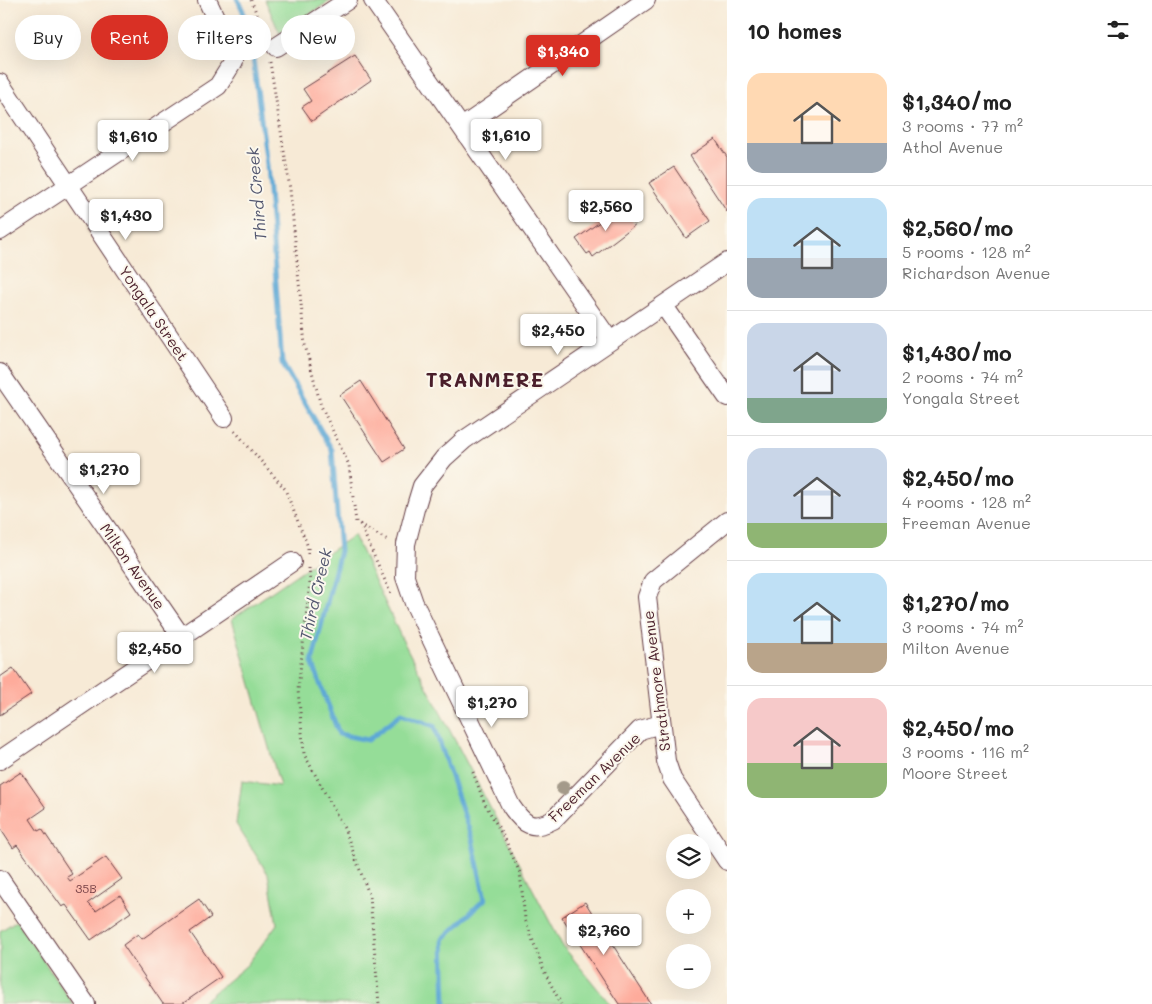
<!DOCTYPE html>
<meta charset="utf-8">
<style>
:root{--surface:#fff;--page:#f2f2f2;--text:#222;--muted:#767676;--line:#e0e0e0;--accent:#d93025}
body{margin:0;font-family:Mali,sans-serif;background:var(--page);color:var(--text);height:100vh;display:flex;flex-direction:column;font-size:19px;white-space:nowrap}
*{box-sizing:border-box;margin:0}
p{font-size:16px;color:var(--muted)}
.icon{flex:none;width:28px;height:28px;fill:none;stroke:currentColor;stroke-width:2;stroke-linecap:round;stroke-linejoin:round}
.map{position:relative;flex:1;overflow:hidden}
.drawer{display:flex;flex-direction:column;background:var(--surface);width:425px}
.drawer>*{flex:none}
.top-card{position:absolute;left:15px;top:15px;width:475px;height:45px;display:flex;gap:10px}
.buttons{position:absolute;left:666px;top:834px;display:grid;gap:10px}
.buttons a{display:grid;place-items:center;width:45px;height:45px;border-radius:50%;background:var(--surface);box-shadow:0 5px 20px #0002;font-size:25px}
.price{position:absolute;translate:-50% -42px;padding:0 11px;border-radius:5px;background:#fff;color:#222;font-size:16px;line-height:32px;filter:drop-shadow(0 1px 2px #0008)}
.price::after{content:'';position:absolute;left:50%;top:30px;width:15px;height:11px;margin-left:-8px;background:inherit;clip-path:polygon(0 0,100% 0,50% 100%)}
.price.current{background:var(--accent);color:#fff}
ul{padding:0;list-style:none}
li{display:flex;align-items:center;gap:15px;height:125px;padding:0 20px}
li+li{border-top:1px solid var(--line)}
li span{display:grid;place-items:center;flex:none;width:140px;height:100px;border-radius:15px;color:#555}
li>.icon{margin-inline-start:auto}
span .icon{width:60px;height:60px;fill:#fffc;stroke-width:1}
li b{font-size:21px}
h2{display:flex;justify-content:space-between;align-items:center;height:60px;padding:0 20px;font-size:21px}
.chip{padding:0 18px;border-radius:22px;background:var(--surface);box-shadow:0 5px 20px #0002;font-size:18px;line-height:45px}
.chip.current{background:var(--accent);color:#fff}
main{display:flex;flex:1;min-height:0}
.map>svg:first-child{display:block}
.park{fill:#95dd98;stroke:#707e62}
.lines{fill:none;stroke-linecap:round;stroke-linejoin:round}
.stream{stroke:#5da8d5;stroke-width:5}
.building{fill:#feab9b}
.minor-casing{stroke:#643d45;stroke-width:20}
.path{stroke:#643d45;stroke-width:3;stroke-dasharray:1 4;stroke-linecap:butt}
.minor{stroke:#fff;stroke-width:18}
.tree{fill:#a49a8a}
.labels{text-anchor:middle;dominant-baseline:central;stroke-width:4;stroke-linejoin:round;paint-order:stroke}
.number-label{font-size:12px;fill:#774247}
.street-label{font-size:15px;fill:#4a1f2b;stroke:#fbf7ec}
.water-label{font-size:16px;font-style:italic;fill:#52566f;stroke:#fbf7ec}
.district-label{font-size:20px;font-weight:bold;letter-spacing:1px;fill:#4a1f2b;stroke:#fbf7ec}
</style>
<main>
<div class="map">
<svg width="727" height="1004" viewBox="0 0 727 1004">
<rect width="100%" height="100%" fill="#fbf7ec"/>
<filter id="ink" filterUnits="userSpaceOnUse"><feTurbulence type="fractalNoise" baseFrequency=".02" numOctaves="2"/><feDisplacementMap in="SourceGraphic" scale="10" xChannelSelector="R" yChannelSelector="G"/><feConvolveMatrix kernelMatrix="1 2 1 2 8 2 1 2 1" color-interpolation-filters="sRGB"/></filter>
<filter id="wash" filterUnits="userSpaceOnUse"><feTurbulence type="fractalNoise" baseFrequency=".0096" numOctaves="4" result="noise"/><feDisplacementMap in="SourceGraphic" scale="20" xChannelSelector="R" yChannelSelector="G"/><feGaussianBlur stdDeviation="1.12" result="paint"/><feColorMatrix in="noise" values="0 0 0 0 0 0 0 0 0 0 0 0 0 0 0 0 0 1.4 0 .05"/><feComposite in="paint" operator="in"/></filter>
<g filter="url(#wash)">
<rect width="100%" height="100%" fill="#f7ead6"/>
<!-- park -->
<path class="park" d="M265,0h66l-51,34z
M354,535l47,102 161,308 48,59h-410l47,-39 30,-41 -9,-50 -32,-50 6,-43 38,5 -48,-167z
M16,921l57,83h-73v-73z"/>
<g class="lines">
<!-- stream -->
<path class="stream" d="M238,0l5,11 10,47 14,107 15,198 50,87 8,101 -28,111 27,72 29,6 33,-26 33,12 38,113 13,60 -42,40 2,65"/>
</g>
<g id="blocks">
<!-- building -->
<path class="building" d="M355,56l16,24 -59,41 -10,-14 9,-6 -8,-12z
M715,139l12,18v55l-37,-56z
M674,167l36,54 -24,17 -37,-55z
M622,206l13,19 -42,32 -3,-5 -3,2 -11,-15z
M361,381l43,68 -20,13 -44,-67z
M13,668l18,26 -31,21v-38z
M21,772l25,36 -16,11 8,12 4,-2 30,45 -5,3 3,4 36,-24 16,22 -34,24 8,8 24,-16 11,17 -40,28 -25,-35 -4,2 -45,-62 -4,3 -13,-20v-42z
M199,899l12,18 -21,15 31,45 -39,27h-19l-40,-59 15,-11 4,5z
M585,902l66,102h-32l-57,-87z"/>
</g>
</g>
<g filter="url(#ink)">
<use href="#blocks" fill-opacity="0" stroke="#643d45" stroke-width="1"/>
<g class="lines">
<!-- minor casing -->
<g class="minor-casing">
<path id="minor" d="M373,0l237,341
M276,47l72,-47
M0,83l224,335
M462,127l184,-127
M0,231l218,-145 15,-24v-7l-26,-55
M664,306l63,91
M0,373l181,263
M727,521l-74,60 -6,16 19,164 6,18 55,82
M661,724l-21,6 -87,90c-21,11 -29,5 -42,-14l-97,-203 -9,-26 1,-33 9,-35 7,-23 22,-28 20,-18 263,-178
M0,760l292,-198
M0,879l86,125"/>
</g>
<!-- path -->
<path class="path" d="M251,0l14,34
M270,62l20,127 15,156 16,61 28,59 7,57 33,19
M235,431l50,58 23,58v7
M360,524l31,70
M309,568l1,13 -12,109 6,64 41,76 25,67 9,107
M473,772l11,30 22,39 14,32 5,46 19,52 17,33"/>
<!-- minor -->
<use href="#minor" class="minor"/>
</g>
<!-- trees -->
<circle class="tree" cx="563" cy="788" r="7"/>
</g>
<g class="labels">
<!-- number labels -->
<g class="number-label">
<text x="86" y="888">35B</text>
</g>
<!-- street labels -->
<g class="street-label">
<text transform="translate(154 313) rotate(56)">Yongala Street</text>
<text transform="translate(133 566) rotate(55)">Milton Avenue</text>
<text transform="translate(656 681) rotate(-97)">Strathmore Avenue</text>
<text transform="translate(594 777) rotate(-44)">Freeman Avenue</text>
</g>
<!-- water labels -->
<g class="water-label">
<text transform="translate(256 194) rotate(-95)">Third Creek</text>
<text transform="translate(315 594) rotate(-77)">Third Creek</text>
</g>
<!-- district labels -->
<g class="district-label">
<text x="485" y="379">TRANMERE</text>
</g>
</g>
</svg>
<div class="buttons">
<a><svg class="icon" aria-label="layers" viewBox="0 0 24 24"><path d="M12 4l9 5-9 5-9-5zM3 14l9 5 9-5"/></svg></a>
<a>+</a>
<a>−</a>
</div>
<b class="price current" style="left:563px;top:77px">$1,340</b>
<b class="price" style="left:506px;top:161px">$1,610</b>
<b class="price" style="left:133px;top:162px">$1,610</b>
<b class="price" style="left:606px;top:232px">$2,560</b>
<b class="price" style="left:126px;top:241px">$1,430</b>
<b class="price" style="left:558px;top:356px">$2,450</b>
<b class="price" style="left:104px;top:495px">$1,270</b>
<b class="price" style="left:155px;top:674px">$2,450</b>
<b class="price" style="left:492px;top:728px">$1,270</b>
<b class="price" style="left:604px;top:956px">$2,760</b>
<div class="top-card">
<a class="chip">Buy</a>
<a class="chip current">Rent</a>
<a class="chip">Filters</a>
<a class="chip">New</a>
</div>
</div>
<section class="drawer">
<h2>10 homes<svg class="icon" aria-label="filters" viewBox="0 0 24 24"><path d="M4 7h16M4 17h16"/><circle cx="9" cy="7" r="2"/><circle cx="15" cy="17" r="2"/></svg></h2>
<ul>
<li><span style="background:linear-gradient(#ffd9b3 70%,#9aa5b1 0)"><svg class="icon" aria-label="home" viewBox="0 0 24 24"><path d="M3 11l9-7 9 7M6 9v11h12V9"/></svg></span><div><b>$1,340/mo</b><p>3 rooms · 77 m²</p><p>Athol Avenue</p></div></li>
<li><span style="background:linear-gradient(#bfe0f5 60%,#9aa5b1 0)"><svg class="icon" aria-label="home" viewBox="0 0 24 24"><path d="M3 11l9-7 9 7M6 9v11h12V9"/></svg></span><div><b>$2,560/mo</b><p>5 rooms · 128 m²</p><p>Richardson Avenue</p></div></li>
<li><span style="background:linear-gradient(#c9d6e8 75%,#7fa58c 0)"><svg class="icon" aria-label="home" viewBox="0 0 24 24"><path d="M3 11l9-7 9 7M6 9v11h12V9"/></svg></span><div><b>$1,430/mo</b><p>2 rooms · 74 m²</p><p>Yongala Street</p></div></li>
<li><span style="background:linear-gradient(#c9d6e8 75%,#8fb573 0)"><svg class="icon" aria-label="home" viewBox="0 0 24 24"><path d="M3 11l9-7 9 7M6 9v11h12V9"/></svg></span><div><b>$2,450/mo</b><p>4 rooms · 128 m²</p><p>Freeman Avenue</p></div></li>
<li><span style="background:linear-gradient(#bfe0f5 70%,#b9a48a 0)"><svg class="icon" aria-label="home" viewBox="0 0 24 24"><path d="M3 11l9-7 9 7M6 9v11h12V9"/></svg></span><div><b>$1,270/mo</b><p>3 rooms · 74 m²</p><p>Milton Avenue</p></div></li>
<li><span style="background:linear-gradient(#f6c9c9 65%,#8fb573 0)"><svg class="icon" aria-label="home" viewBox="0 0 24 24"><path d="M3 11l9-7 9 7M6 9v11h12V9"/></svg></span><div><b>$2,450/mo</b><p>3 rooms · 116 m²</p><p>Moore Street</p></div></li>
</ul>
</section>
</main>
